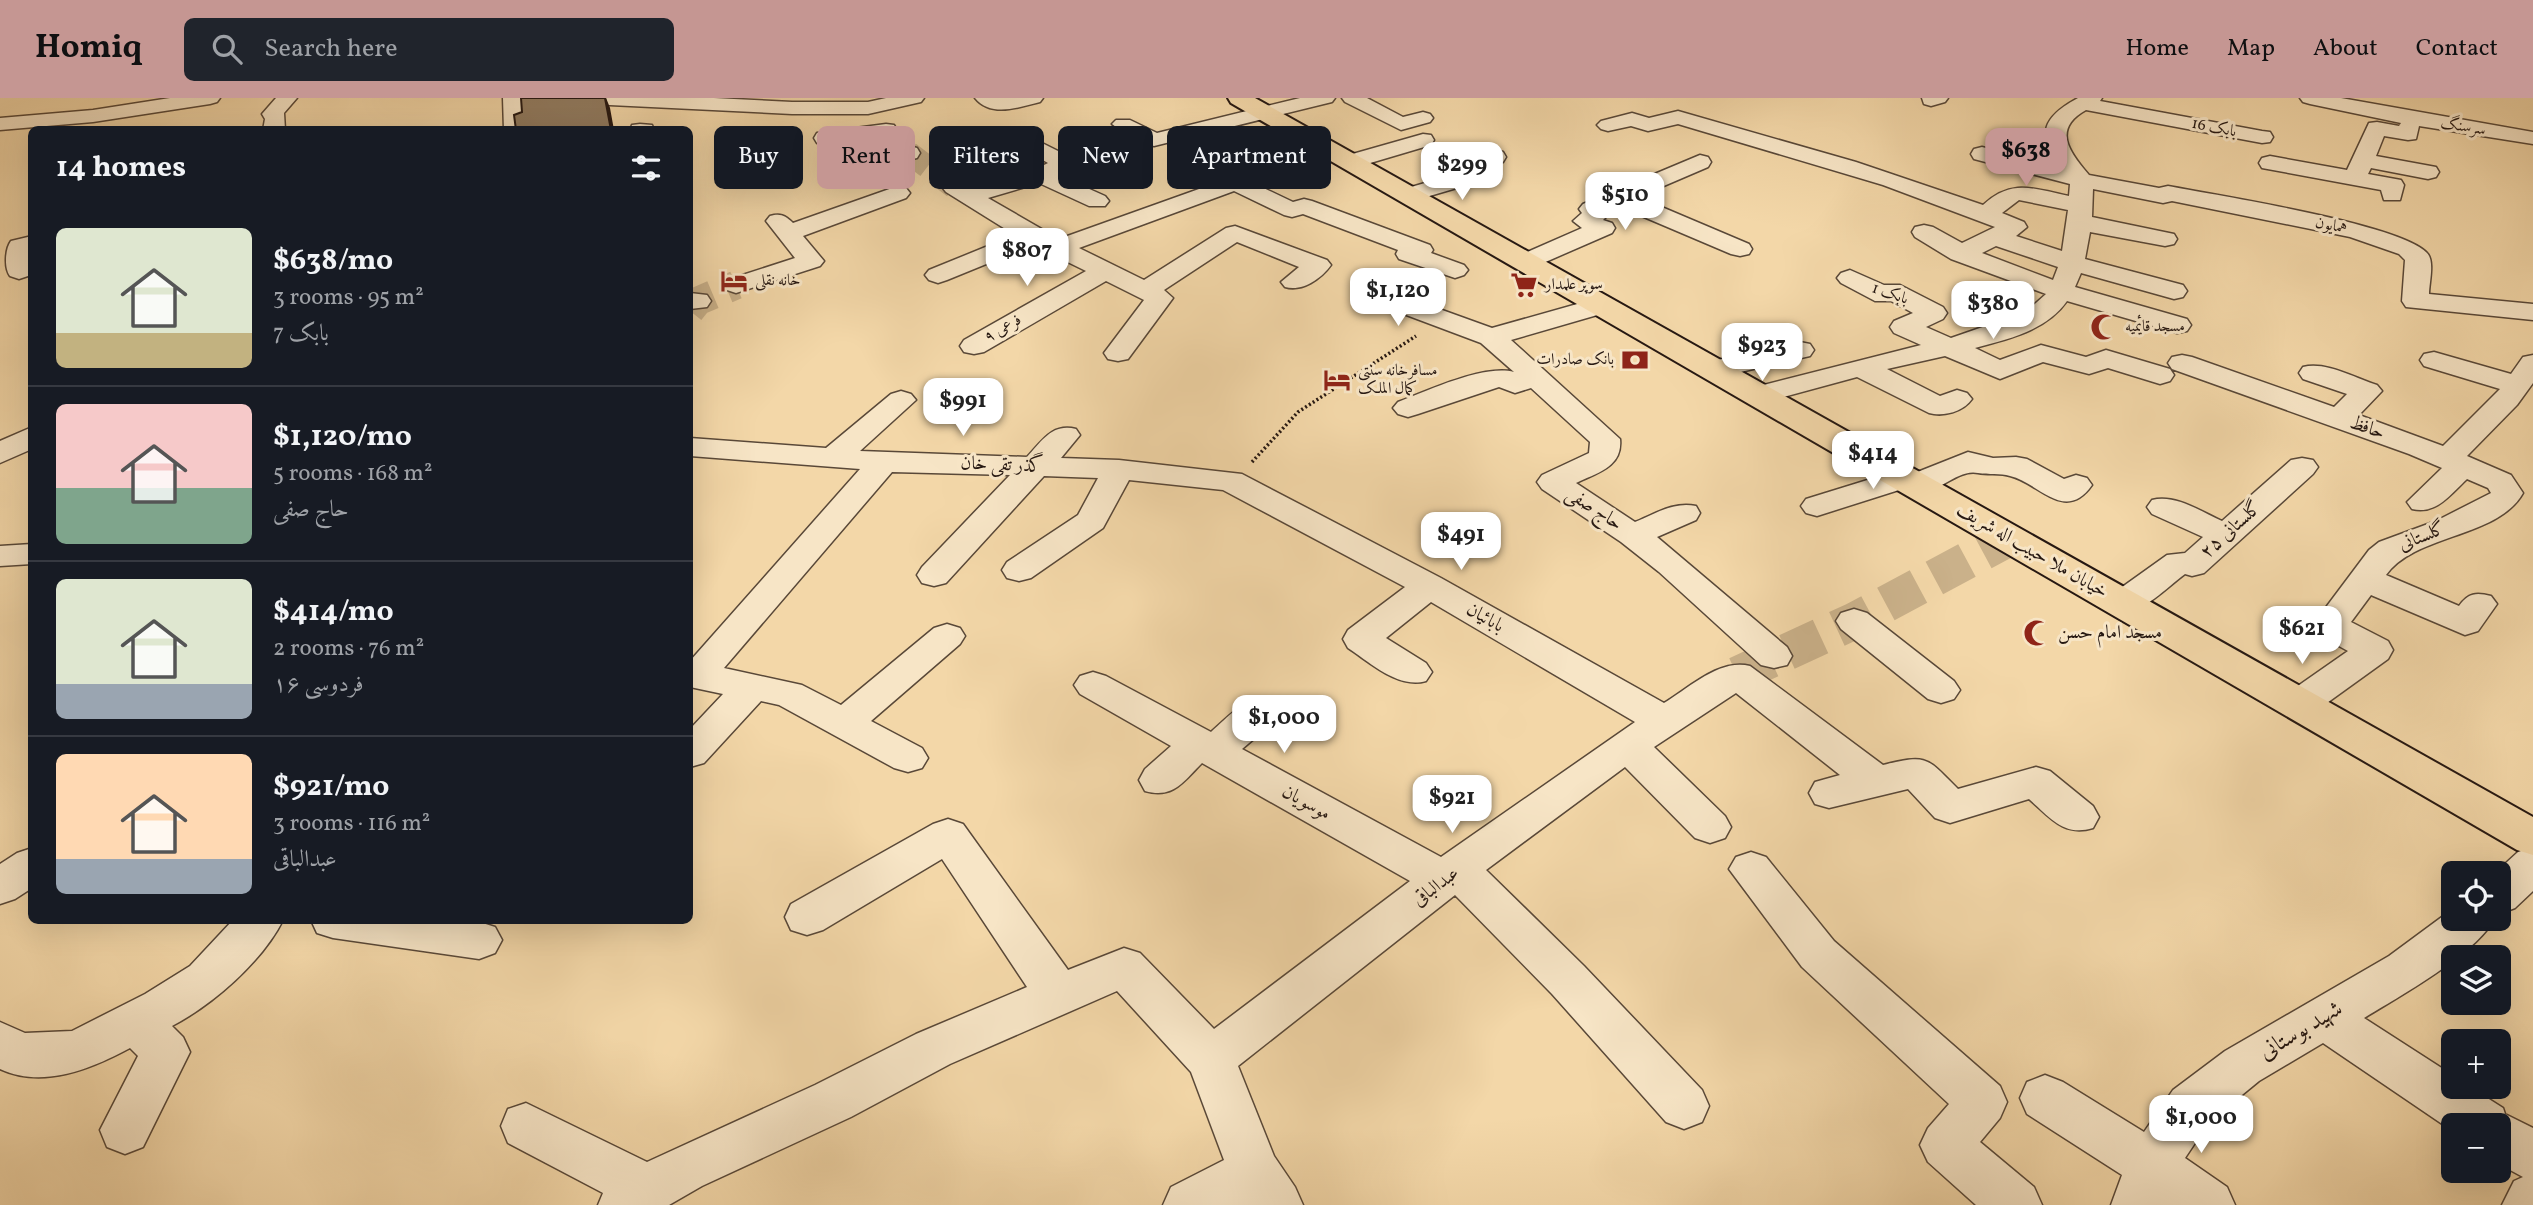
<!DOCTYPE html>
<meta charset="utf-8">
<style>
:root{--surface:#171b24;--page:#20242c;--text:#f1f3f6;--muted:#9ea1a6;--line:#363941;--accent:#c59692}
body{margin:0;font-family:Vollkorn,Amiri,serif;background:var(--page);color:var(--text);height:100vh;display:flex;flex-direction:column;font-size:26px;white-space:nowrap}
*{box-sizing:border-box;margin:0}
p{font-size:23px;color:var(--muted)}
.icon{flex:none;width:38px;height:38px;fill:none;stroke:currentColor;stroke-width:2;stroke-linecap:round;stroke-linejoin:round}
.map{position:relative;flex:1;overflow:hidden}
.sheet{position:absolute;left:28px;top:28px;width:665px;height:798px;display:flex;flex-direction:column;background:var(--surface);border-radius:10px;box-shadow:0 7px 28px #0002}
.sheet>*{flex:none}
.guide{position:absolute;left:714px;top:28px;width:665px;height:63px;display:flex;gap:14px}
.controls{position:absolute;left:2441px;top:763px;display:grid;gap:14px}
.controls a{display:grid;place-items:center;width:70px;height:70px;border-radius:10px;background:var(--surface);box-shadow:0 7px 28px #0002;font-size:35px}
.price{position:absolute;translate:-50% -60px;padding:0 16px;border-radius:14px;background:#fff;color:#222;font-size:23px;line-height:46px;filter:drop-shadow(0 2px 4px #0008)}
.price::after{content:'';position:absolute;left:50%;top:42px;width:21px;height:16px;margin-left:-10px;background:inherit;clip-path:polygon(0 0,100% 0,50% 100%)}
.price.active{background:var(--accent);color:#111}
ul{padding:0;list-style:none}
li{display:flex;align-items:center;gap:21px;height:175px;padding:0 28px}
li+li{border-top:2px solid var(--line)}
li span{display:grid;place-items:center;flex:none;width:196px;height:140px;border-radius:10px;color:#555}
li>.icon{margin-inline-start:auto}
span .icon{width:84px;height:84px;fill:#fffc;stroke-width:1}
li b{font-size:30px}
h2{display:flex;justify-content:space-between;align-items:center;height:84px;padding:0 28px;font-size:30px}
.tag{padding:0 24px;border-radius:10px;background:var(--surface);box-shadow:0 7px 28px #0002;font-size:24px;line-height:63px}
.tag.active{background:var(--accent);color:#111}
header{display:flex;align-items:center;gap:42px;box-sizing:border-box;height:98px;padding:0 35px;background:var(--accent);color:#111}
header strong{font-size:33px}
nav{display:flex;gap:38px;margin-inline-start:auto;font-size:24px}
.search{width:490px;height:63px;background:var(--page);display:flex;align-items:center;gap:18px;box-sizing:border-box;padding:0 24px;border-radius:10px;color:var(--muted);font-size:26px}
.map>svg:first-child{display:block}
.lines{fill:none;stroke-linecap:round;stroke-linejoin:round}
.minor-tunnel-far2{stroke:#cab18a;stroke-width:23;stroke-dasharray:23 11;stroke-linecap:butt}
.minor-tunnel-far1{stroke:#cab18a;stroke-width:29;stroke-dasharray:29 15;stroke-linecap:butt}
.minor-tunnel{stroke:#cab18a;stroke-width:37;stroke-dasharray:37 18;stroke-linecap:butt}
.minor-casing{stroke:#594838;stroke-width:3}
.major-casing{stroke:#261812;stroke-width:4}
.path{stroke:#261812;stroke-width:3.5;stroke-dasharray:2 2.5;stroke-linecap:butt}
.minor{fill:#f7e5c6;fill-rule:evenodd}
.major{fill:#f3d7a8;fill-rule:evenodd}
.shaded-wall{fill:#665643;stroke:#261812;stroke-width:2}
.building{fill:#917b60;stroke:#261812;stroke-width:2}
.labels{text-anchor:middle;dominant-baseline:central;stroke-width:6;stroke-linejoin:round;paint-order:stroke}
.far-street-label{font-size:16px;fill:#261812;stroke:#f7e5c6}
.far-poi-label{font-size:16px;fill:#261812;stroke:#f7e5c6;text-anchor:start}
.street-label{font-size:19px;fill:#261812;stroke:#f7e5c6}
.poi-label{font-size:19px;fill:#261812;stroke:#f7e5c6;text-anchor:start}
.near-street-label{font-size:23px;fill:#261812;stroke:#f7e5c6}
</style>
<header>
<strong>Homiq</strong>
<div class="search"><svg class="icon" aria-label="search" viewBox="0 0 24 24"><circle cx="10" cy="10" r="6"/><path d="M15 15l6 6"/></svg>Search here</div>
<nav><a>Home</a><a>Map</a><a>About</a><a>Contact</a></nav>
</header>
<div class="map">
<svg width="2533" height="1107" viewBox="0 0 2533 1107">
<rect width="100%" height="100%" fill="#f3d7a8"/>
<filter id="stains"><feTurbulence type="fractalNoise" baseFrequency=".00286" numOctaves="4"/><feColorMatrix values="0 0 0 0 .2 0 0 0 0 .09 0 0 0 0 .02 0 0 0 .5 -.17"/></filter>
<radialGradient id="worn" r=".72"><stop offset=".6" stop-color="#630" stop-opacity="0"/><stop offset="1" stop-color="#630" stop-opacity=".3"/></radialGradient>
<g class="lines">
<!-- minor-tunnel-far2 -->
<path class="minor-tunnel-far2" d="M909,55l45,34"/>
<!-- minor-tunnel-far1 -->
<path class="minor-tunnel-far1" d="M690,213l8,-10 38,-16"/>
<!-- minor-tunnel -->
<path class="minor-tunnel" d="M1737,577l117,-54 155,-83"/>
<!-- minor casing -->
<g class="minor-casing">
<path id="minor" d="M170,0h50l-3,4 -7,2 -117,18 -93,8v-12l93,-8z
M276,0h21l-13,15 1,17h-22l2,-11 -3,-5z
M503,0h20l3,32h-22z
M579,0h135l78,4h76l18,-4h38l-3,4 -53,12h-76l-203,-10 -7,-2z
M975,0h68l-3,4c-20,5 -49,16 -65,-4z
M1300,0h35l-3,4 -178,44 -14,-4 -61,20 -21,13 47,21 4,5 -4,5h-16l-50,-23 -51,15 71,41 210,-75 29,9 3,5 -3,5c-18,4 -22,-7 -43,1l38,18 11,-3 8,2 118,44 3,5 -2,3 33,12 4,5 -4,5 -9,3 -56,-19 -3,-5 2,-4 -95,-36 -11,3 -8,-2 -50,-24 -155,57 65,32 82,-52 9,-2 92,34 4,5c-10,14 -29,27 -46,22l-4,-5 18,-15 -62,-25 -73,48 9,8 -45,61 -10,2 -10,-2 -4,-6 40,-53 -38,-19 -122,71 -10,2 -10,-2 -4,-6 4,-6 122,-69 -53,-26 -86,35 -9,3 -9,-3 -4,-5 4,-5 86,-35 -69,-43 -4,-5 4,-5c12,-3 16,5 26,5 15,1 63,-17 76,-24l-36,-20 -3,-5 3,-5 8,-1 42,21 62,-20 -12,-9 4,-4h14l27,13z
M1342,0h25l36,19 20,-5 7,2 3,4 -3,4 -29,8 -56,-28z
M1922,0h26l-3,4 -14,4 -7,-2z
M2078,0h24l-2,3 162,30 8,1 3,5 -3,5 -8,1 -176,-33c-34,19 -17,42 3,65l70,13 9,-2c47,9 233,38 259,67 8,8 2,30 2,41l104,10v16l-127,-13 -4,-6 3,-41 -6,-6 -49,-17 -178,-36 -9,2 -70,-14 -1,28 82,17 3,5 -3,5 -9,2 -75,-14 -5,27 98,26 4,6 -4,6 -9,2 -93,-26 -6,14 112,32 4,6 -4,6 -10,2 -110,-32c-21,30 -59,38 -92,47l25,12 41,-15 45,12 20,-7 64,19 4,6 -4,6 -10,3 -52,-16 -19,6 -46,-12 -43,17 -55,-23 -58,13 53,27 17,-6 10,3 5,6c-9,13 -29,18 -43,14l-72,-36 -99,27 -10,-3 -5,-6 5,-6 173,-44 -27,-12 -4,-6 4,-6 19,-8 -22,-12h-16l-34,-18 -4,-5 4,-5 9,-3 34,15h16l43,22 4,6 -4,6 -17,8 25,11 75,-26 20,-18 -95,-35 -36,-22 -3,-5 3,-5 9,-2 9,2 29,16 33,-16 -112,-42 -205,-61 -30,7 -17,-5 -23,5 -7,-2 -4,-4 4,-4 31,-8 17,5 29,-7 178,51 127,43c29,-27 51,-16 86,-9l1,-12 -96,-25 -3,-5 3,-5 8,-2 77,20c-23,-34 -16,-50 19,-69zM2019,102l49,10 -6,41 -46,-15 11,-9 -3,-5 -22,-9zM1996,148l62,21 -5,13 -71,-27z
M2300,0h41l192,34v12l-114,-18 -3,13 -8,1 -24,-4 -8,20 60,11 3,5 -3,5 -8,2 -57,-11 -3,6 33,6 3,5 -4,15h-16l-3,-10 -119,-22 -3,-5 3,-5 8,-2 77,14 22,-47 8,-1 22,4 2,-3 -91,-19 -7,-2z
M640,26l12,1 2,5h-24l2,-5z
M886,26l8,1 3,5 -3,5 -69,9 -8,-1 -3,-5 3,-5 8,-1z
M1423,36l8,1 3,5 -3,5 -81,24 -8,-2 -3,-5 3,-5z
M909,48l8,2 3,5 -3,5 -77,17 -8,-2 -3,-5 3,-5z
M1495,52l8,2 3,5 -3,5 -39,11 6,7 -3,5 -58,17 -8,-2 -4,-5 4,-5 41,-12 -6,-7 3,-5z
M1700,57l8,2 3,5 -3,5 -70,30 111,47 3,5 -3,5 -9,2 -9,-2 -113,-48 -9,4 2,2 -8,8 9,3 3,5 -3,5 -78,34 -9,3 -9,-3 -4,-5 4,-5 66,-29 -9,-7 9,-8 -3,-4 4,-5z
M898,88l8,2 4,5 -4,5 -103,38 21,25 -4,5 -84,27 -9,-3 -4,-5 4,-5 68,-22 -29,-37 4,-5c10,-3 15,-1 23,7z
M32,138v35l-4,5 -9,3 -9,-3c-6,-8 -5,-27 1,-35z
M1370,186l122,44 110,-31 9,2 4,6 -4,6 -100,29 109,99c3,28 -23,34 -44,44l59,39c20,-8 39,-21 61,-16l4,7 -4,7 -39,17 130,110 5,9 -5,9 -13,3 -13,-3 -102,-93 -38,-30 -79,-53 -5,-7 5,-7 47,-22 1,-11 -59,-54 -16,5 -16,-6 -81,27 -10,3 -10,-3 -5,-6 5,-6c29,-11 86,-38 116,-30l-33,-29 -120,-45 -4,-6 4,-6z
M690,195l17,2 4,6 -4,6 -17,2z
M1800,244l10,2 4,6 -4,6 -96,22 -10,-3 -4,-6 4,-6z
M2434,254l77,22 12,-17 10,-2v28l-16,22 -50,51 44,19 12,18c-25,45 -108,41 -137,82l73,31c9,-13 17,-14 32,-10l6,8 -19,27 -13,4 -94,-40 -20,27 37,19 5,9 -5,9 -75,54 -14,4 -14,-4 -5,-9 5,-9 63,-44 -31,-17 -5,-8 57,-76 10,-8 57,-21 55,-28 -3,-5 -21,-9c-17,16 -31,36 -55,30l-5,-7 35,-34 -33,-14 -237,-85 -4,-6 4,-6 10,-2 10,2 142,50 13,-13 -44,-15 -4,-6 4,-6c23,-6 52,11 74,18l5,6 -23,24 84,31 57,-57 -76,-23 -4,-6 4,-6z
M901,293l10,3 5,6 -56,51 167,6c15,-16 25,-34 49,-28l4,6 -19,23 58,2 123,14 199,104 223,125c25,-15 56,-45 86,-37l133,99c45,-11 43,-8 75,24l78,-22 14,4 43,35 6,11 -6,11c-30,9 -43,-11 -64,-29l-79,24 -15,-5 -27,-29 -79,19 -14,-4 -6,-11 6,-11 25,-7 -104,-82 -82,54 71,69 6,11 -6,11 -15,5 -15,-5 -70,-71 -139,103 98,96 118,124 7,16 -7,16 -18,7 -18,-7 -114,-128 -97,-99 -217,171 36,90 21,31 8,18h-140l8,-18 53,-27 -33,-88 -74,-81 -167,73 -99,53 -149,69 -33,19h-71l5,-12 -95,-50 -7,-17 7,-17 18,-6 121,59 168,-77 101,-51 111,-47 -85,-128 -119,71 -16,5 -16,-5 -6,-13 6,-13 142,-80 15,-5 15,5 105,146 56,-22 16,5 74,76 196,-148 -208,-118c-19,19 -29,36 -57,28l-6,-11 6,-11 26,-23 -91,-52 -6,-9 6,-9 13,-4 13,4 105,56c20,-17 37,-40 65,-32l5,10 -5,10 -34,29 199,108 194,-135 -204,-120 -45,36 40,25 6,9 -6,9c-28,8 -55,-18 -78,-33l-5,-9 5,-9 57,-43 -182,-97 -94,-10 -26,48 -72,50 -12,3 -12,-3 -5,-8 5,-8 71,-47 20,-37 -54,-2 -98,107 -12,3 -12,-3 -5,-8 5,-8 88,-92 -118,-3 -168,196 78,17 39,20 93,-77 13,-4 13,4 5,8 -5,8 -89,77 51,27 6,10 -6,10 -14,4 -14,-4 -115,-63 -18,-4 -57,62 -14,4v-38l33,-35 -33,-7v-26l170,-192 -170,-13v-18l136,10 65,-54z
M32,329v22l-32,14v-22z
M1968,354l25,6 23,-1 11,2 37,20 12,-4 11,3 5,7c-27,39 -54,-3 -82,-9 -10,-3 -21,-1 -32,-3 -24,-6 -53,36 -76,16l-85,27 -11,-3 -5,-7 5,-7 97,-30 12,4z
M2302,360l11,2 5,7 -5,7 -109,99 -12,3 -7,-2c-22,16 -46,45 -74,37l-6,-8 6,-8 56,-40 18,-2 18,-16 -51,-23 -5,-7 5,-7c23,-6 48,11 70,21l69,-61z
M32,446v20l-32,2v-20z
M1854,511l13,4 87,68 6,9 -6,9 -13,4 -13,-4 -87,-70 -5,-8 5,-8z
M2533,749v44l-18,17 -16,6v-41h-4l23,-21z
M32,750v40l-17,11 -15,5v-40l17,-11z
M1751,754l15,5 68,84 166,145 7,16 -7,16 -20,24 54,45 8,18h-66l-48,-43 -8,-17 8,-17 21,-24 -147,-137 -73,-98 7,-12z
M2454,810v11h40c-17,34 -95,78 -130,99l90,58v11h16l33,21 2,6 28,14v77h-31l12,-24 9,-4 -24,-13v-39h-45v7l-131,-89 -64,38 -50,41 -24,36 42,29 8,18h-124l11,-30 -95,-61 -7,-16 7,-16 18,-7 18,7 81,50 29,-42 52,-39 164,-95z
M233,822h50c-21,42 -71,85 -111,106l11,11 7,15 -47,95 -18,7 -18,-7 -7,-17 38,-74 -8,-8c-39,21 -87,41 -130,21v-47l25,11 47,-2 73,-37 45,-28z
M311,822h162l22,7 7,13 -7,13 -16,6 -146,-21 -16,-5z"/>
</g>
<!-- major casing -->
<g class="major-casing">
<path id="major" d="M1228,0h27l1278,719v38l-16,-5 -1286,-747z"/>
</g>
<!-- path -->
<path class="path" d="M1252,364l46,-50 118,-76"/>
<!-- minor -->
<use href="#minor" class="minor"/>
<!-- major -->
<use href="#major" class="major"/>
</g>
<!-- shaded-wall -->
<path class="shaded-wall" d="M605,0l4,10 4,22h-2z"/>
<!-- building -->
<path class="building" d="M521,0h84l6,32h-95l-2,-15 8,-3z"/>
<!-- icons -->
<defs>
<g id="hotel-bare" transform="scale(2.1)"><path d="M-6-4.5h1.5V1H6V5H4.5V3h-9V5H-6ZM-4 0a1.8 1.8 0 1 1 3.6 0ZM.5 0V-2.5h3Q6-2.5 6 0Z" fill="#8f2418" stroke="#f7e5c6" stroke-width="2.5" paint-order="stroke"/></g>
<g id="supermarket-bare" transform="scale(2.1)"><path d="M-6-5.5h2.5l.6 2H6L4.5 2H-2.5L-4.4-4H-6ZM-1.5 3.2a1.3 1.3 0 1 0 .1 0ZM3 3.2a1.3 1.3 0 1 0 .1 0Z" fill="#8f2418" stroke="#f7e5c6" stroke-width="2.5" paint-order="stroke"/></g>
<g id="mosque-bare" transform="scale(2.1)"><path d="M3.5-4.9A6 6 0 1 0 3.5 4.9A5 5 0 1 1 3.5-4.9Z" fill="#8f2418" stroke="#f7e5c6" stroke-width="2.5" paint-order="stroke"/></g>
<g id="bank-bare" transform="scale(2.1)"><path d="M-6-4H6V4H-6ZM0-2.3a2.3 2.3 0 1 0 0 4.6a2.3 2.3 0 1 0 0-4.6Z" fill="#8f2418" stroke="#f7e5c6" stroke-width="2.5" paint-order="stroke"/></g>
</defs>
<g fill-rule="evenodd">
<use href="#hotel-bare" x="734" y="183"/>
<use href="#supermarket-bare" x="1524" y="187"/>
<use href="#mosque-bare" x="2104" y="229"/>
<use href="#bank-bare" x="1635" y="262"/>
<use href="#hotel-bare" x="1337" y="282"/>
<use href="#mosque-bare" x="2037" y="535"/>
</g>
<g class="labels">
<!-- far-street labels -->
<g class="far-street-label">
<text transform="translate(2463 29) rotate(9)">سرسنگ</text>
<text transform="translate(2214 30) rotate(11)">بابک 16</text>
<text transform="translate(2331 128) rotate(11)">همایون</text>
<text transform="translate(1890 196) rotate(19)">بابک 1</text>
<text transform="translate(1003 231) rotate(-30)">فرعی ۹</text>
</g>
<!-- far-poi labels -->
<g class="far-poi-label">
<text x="755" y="183">خانه نقلی</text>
<text x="1545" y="187">سوپر علمدار</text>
<text x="2125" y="229">مسجد قایٔمیه</text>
<text x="1614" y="262" text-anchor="end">بانک صادرات</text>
<text x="1358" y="273">مسافرخانه سنتی<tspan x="1358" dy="18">کمال الملک</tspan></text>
</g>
<!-- street labels -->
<g class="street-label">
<text transform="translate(2367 330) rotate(19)">حافظ</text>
<text transform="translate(1002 367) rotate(2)">گذر تقی خان</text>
<text transform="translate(1594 411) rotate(33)">حاج صفی</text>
<text transform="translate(2231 432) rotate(-42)">گلستانی ۲۵</text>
<text transform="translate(2422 439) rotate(-22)">گلستانی</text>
<text transform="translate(2032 453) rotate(30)">خیابان ملا حبیب اله شریف</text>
<text transform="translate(1485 520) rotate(30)">بابائیان</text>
<text transform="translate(1306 705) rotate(29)">موسویان</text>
<text transform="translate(1436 789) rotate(-37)">عبدالباقی</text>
</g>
<!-- poi labels -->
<g class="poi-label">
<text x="2058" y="535">مسجد امام حسن</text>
</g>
<!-- near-street labels -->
<g class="near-street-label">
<text transform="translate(2301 933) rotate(-31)">شهید بوستانی</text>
</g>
</g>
<rect width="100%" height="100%" filter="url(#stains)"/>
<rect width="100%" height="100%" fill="url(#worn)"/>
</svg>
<div class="controls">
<a><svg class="icon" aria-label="locate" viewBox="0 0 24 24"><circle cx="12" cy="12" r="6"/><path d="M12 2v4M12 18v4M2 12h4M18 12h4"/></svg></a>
<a><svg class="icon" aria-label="layers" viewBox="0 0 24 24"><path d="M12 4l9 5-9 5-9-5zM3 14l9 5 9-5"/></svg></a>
<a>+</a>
<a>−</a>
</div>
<b class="price active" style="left:2026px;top:90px">$638</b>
<b class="price" style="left:1462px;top:104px">$299</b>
<b class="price" style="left:1625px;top:134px">$510</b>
<b class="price" style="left:1027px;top:190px">$807</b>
<b class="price" style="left:1398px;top:230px">$1,120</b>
<b class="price" style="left:1993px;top:243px">$380</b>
<b class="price" style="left:1762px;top:285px">$923</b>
<b class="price" style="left:963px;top:340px">$991</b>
<b class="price" style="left:1873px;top:393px">$414</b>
<b class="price" style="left:1461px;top:474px">$491</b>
<b class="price" style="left:2302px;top:568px">$621</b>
<b class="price" style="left:1284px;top:657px">$1,000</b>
<b class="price" style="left:1452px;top:737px">$921</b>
<b class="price" style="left:2201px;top:1057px">$1,000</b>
<div class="guide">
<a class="tag">Buy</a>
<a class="tag active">Rent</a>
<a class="tag">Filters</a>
<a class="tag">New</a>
<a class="tag">Apartment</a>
</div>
<section class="sheet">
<h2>14 homes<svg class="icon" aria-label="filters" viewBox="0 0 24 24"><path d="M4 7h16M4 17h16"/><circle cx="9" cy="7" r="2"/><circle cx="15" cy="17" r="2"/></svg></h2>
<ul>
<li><span style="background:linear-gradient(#dfe7d0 75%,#c2b280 0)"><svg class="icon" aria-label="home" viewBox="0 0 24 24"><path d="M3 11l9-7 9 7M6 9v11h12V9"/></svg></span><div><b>$638/mo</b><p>3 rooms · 95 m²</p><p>بابک 7</p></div></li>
<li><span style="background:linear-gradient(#f6c9c9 60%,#7fa58c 0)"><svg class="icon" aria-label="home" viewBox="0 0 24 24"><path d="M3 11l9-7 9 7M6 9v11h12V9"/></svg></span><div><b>$1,120/mo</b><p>5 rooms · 168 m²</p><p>حاج صفی</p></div></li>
<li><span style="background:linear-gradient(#dfe7d0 75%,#9aa5b1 0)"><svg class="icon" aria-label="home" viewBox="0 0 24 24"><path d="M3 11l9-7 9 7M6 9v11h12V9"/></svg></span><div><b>$414/mo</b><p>2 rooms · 76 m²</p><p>فردوسی ۱۶</p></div></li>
<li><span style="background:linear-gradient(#ffd9b3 75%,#9aa5b1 0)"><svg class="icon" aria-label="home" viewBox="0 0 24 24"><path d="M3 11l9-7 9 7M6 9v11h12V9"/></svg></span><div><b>$921/mo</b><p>3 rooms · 116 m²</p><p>عبدالباقی</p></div></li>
</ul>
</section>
</div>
